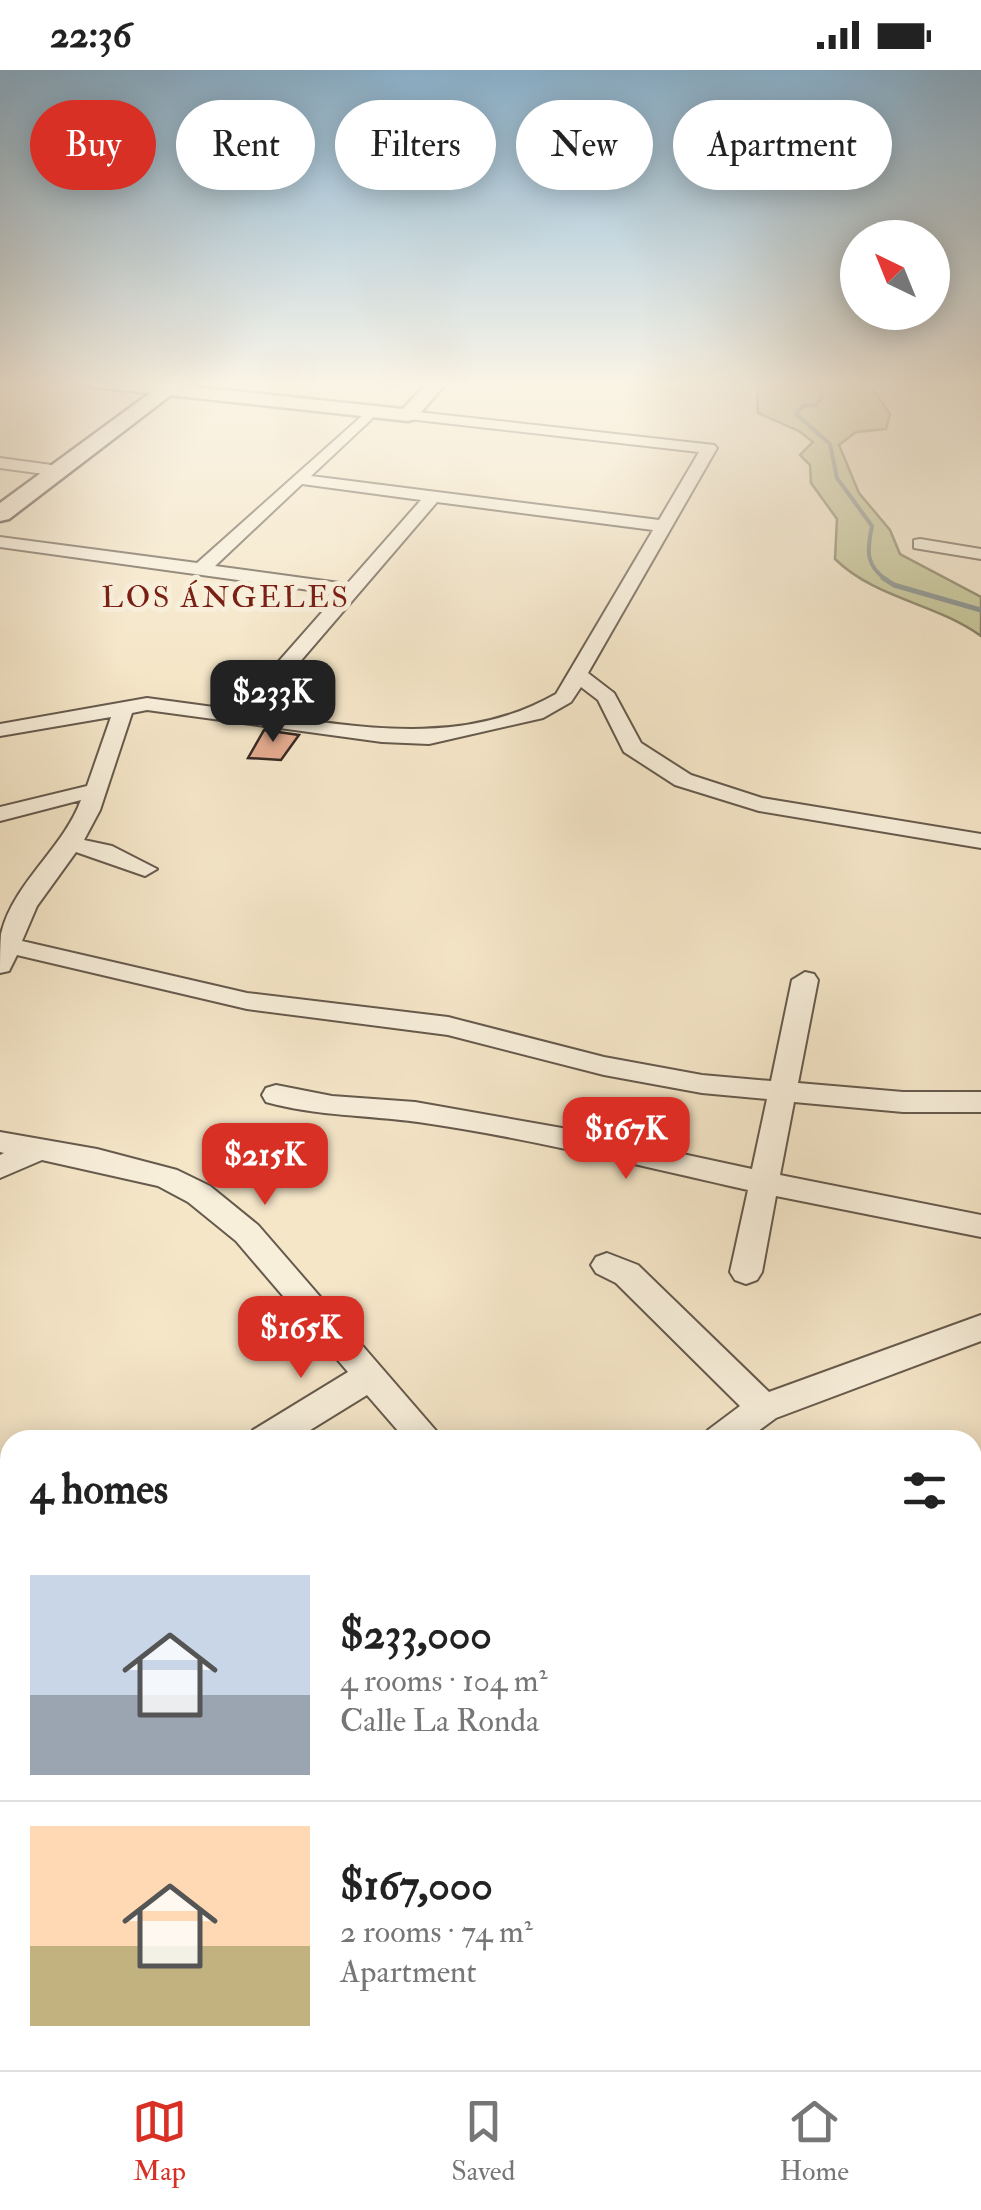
<!DOCTYPE html>
<meta charset="utf-8">
<style>
:root{--surface:#fff;--page:#f6f6f6;--text:#222;--muted:#767676;--line:#e0e0e0;--accent:#d93025}
body{margin:0;font-family:"IM FELL Double Pica",serif;background:var(--page);color:var(--text);height:100vh;display:flex;flex-direction:column;font-size:38px;white-space:nowrap}
*{box-sizing:border-box;margin:0}
p{font-size:32px;color:var(--muted)}
.icon{flex:none;width:55px;height:55px;fill:none;stroke:currentColor;stroke-width:2;stroke-linecap:round;stroke-linejoin:round}
.map{position:relative;flex:1;overflow:hidden}
.drawer{position:absolute;left:0px;top:1360px;width:982px;height:640px;display:flex;flex-direction:column;background:var(--surface);border-radius:30px 30px 0 0;box-shadow:0 5px 25px #0003}
.drawer>*{flex:none}
.top-card{position:absolute;left:30px;top:30px;width:922px;height:90px;display:flex;gap:20px}
.needle{width:65px;rotate:317deg}
.fabs{position:absolute;left:840px;top:150px;display:grid;gap:20px}
.fabs a{display:grid;place-items:center;width:110px;height:110px;border-radius:50%;background:var(--surface);box-shadow:0 5px 25px #0003;font-size:50px}
.price{position:absolute;translate:-50% -85px;padding:0 22px;border-radius:20px;background:var(--accent);color:#fff;font-size:32px;line-height:65px;filter:drop-shadow(0 2px 5px #0008)}
.price::after{content:'';position:absolute;left:50%;top:60px;width:30px;height:22px;margin-left:-15px;background:inherit;clip-path:polygon(0 0,100% 0,50% 100%)}
.price.selected{background:#222;color:#fff}
ul{padding:0;list-style:none}
li{display:flex;align-items:center;gap:30px;height:250px;padding:0 30px}
li+li{border-top:2px solid var(--line)}
li span{display:grid;place-items:center;flex:none;width:280px;height:200px;border-radius:0px;color:#555}
li>.icon{margin-inline-start:auto}
span .icon{width:120px;height:120px;fill:#fffc;stroke-width:1}
li b{font-size:42px}
h2{display:flex;justify-content:space-between;align-items:center;height:120px;padding:0 30px;font-size:42px}
.chip{padding:0 35px;border-radius:45px;background:var(--surface);box-shadow:0 5px 25px #0003;font-size:35px;line-height:90px}
.chip.selected{background:var(--accent);color:#fff}
.status{display:flex;justify-content:space-between;align-items:center;height:70px;padding:0 50px;background:var(--surface);direction:ltr}
.status svg{height:28px;fill:currentColor}
.menu{display:flex;justify-content:space-around;align-items:center;height:140px;border-top:2px solid var(--line);background:var(--surface);font-size:28px;color:var(--muted)}
.menu a{display:grid;justify-items:center;gap:5px}
.menu .selected{color:var(--accent)}
.map>svg:first-child{display:block}
.green{fill:#c1c392;stroke:#7c775b;stroke-width:2.5}
.lines{fill:none;stroke-linecap:round;stroke-linejoin:round}
.stream-far1{stroke:#768382;stroke-width:4}
.stream{stroke:#768382;stroke-width:5}
.building{fill:#e5ab90;stroke:#362b24;stroke-width:2.5}
.minor-casing{stroke:#665a4d;stroke-width:4}
.tertiary-casing{stroke:#665a4d;stroke-width:5}
.secondary-casing{stroke:#362b24;stroke-width:5}
.minor{fill:#f8efdb;fill-rule:evenodd}
.tertiary{fill:#f8efdb;fill-rule:evenodd}
.secondary{fill:#f8efdb;fill-rule:evenodd}
.labels{text-anchor:middle;dominant-baseline:central;stroke-width:10;stroke-linejoin:round;paint-order:stroke}
.far-neighbourhood-label{font-size:30px;letter-spacing:2.5px;fill:#7a1f14;stroke:#f8efdb}
</style>
<div class="status"><b>22:36</b><svg viewBox="0 0 49 12"><path d="M0 12V9h3v3zM5 12V6h3v6zM10 12V3h3v9zM15 12V0h3v12zM26 1h20v11H26zM47 4h2v5h-2z"/></svg></div>
<div class="map">
<svg width="981" height="2000" viewBox="0 0 981 2000">
<rect width="100%" height="100%" fill="#f5e6c8"/>
<filter id="stains"><feTurbulence type="fractalNoise" baseFrequency=".002" numOctaves="4"/><feColorMatrix values="0 0 0 0 .2 0 0 0 0 .09 0 0 0 0 .02 0 0 0 .5 -.17"/></filter>
<radialGradient id="worn" r=".72"><stop offset=".6" stop-color="#630" stop-opacity="0"/><stop offset="1" stop-color="#630" stop-opacity=".3"/></radialGradient>
<!-- green -->
<path class="green" d="M757,312h124l-7,9 16,23 -4,15 -30,3 -17,13 20,48 31,37 10,24 81,43v39c-46,-33 -105,-37 -146,-77l2,-40 -26,-36 -1,-18 -10,-10 13,-13 -14,-11 -41,-18z"/>
<g class="lines">
<!-- stream-far1 -->
<path class="stream-far1" d="M821,312l1,14 -6,9 -13,1 -7,8 34,30 7,34 35,48c-5,24 -7,40 15,54"/>
<!-- stream -->
<path class="stream" d="M883,508l11,7 87,25"/>
</g>
<!-- building -->
<path class="building" d="M264,660l35,5 -18,25 -33,-2z"/>
<g class="lines">
<!-- minor casing -->
<g class="minor-casing">
<path id="minor" d="M372,337l5,1v6l-66,62 348,44 40,-68 -291,-33 -7,-4 7,-4 306,34 3,3 -129,225 26,20 27,50 50,32 71,23 219,36v14l-222,-37 -84,-26 -51,-33 -26,-52 -17,-13 -10,15 -28,16 -114,26 -47,-2 -235,-32 -15,3 -32,97 -16,30 28,6 45,23 -12,7 -69,-24 -39,54 -15,35 225,52 201,24 156,40 98,18 69,6 21,-101 13,-8 9,2 4,6 -20,103 105,9h78v20h-78l-109,-10 -14,73 201,40v22l-205,-41 -14,76 -5,8 -11,4 -11,-4 -5,-8 18,-82c-110,-25 -219,-52 -330,-68 -51,-7 -102,-6 -152,-20l-4,-7 4,-7 10,-3 56,11 83,6 147,26 190,41 15,-70 -65,-6 -98,-18 -156,-40 -201,-26 -230,-54 -8,16 -9,2c0,-12 0,-27 1,-39 12,-51 62,-85 80,-134l-81,21v-14l87,-21 24,-69 -111,19v-12l147,-26 89,12 102,-116 -338,-47v-10l197,26zM302,414l119,16 -74,84 -132,-18zM437,432l216,28 -97,164c-95,54 -197,33 -300,19z
M0,388l59,8 8,5 -8,5 -59,-8z
M920,469l61,10v10l-67,-11v-8z
M0,1062l97,17 80,21 33,16 48,39 186,215h-38l-39,-45 -73,45h-46l5,-10 95,-58 -112,-131 -48,-39 -30,-16 -116,-26 -42,18v-23l4,-2 -4,-1z
M607,1183l31,12 131,127 212,-77v26l-205,77 -30,22h-43l5,-10 32,-24 -124,-123 -20,-10 -5,-8 5,-8z
M981,1508v38l-9,3v-38z
M10,1510v37l-10,3v-37z
M0,1850l10,4v62l-10,-4z
M973,1983l6,17h-50l-4,-10h47z
M30,1990h47l4,10h-47z
M366,1990h53l-4,10h-53z
M483,1990h49l4,10h-49z"/>
</g>
<!-- tertiary casing -->
<g class="tertiary-casing">
<path id="tertiary" d="M85,312h61l257,27 25,-27h19l-32,37 -7,2 -314,-34z"/>
</g>
<!-- secondary casing -->
<g class="secondary-casing">
<path id="secondary" d="M165,312h23l-179,137 -9,2v-18z"/>
</g>
<!-- minor -->
<use href="#minor" class="minor"/>
<!-- tertiary -->
<use href="#tertiary" class="tertiary"/>
<!-- secondary -->
<use href="#secondary" class="secondary"/>
</g>
<!-- sky -->
<linearGradient id="sky" x2="0" y2="1"><stop stop-color="#8bb8d8"/><stop offset="0.53" stop-color="#faf4e6"/><stop offset="1" stop-color="#faf4e6" stop-opacity="0"/></linearGradient>
<rect width="981" height="592" fill="url(#sky)"/>
<g class="labels">
<!-- far-neighbourhood labels -->
<g class="far-neighbourhood-label">
<text x="226" y="527">LOS ÁNGELES</text>
</g>
</g>
<rect width="100%" height="100%" filter="url(#stains)"/>
<rect width="100%" height="100%" fill="url(#worn)"/>
</svg>
<div class="fabs">
<a><svg class="needle" viewBox="-14 -14 28 28"><path d="M0-13l5 13h-10z" fill="#e53935"/><path d="M0 13l5-13h-10z" fill="#767676"/></svg></a>
</div>
<b class="price selected" style="left:273px;top:675px">$233K</b>
<b class="price" style="left:626px;top:1112px">$167K</b>
<b class="price" style="left:265px;top:1138px">$215K</b>
<b class="price" style="left:301px;top:1311px">$165K</b>
<div class="top-card">
<a class="chip selected">Buy</a>
<a class="chip">Rent</a>
<a class="chip">Filters</a>
<a class="chip">New</a>
<a class="chip">Apartment</a>
</div>
<section class="drawer">
<h2>4 homes<svg class="icon" aria-label="filters" viewBox="0 0 24 24"><path d="M4 7h16M4 17h16"/><circle cx="9" cy="7" r="2"/><circle cx="15" cy="17" r="2"/></svg></h2>
<ul>
<li><span style="background:linear-gradient(#c9d6e8 60%,#9aa5b1 0)"><svg class="icon" aria-label="home" viewBox="0 0 24 24"><path d="M3 11l9-7 9 7M6 9v11h12V9"/></svg></span><div><b>$233,000</b><p>4 rooms · 104 m²</p><p>Calle La Ronda</p></div></li>
<li><span style="background:linear-gradient(#ffd9b3 60%,#c2b280 0)"><svg class="icon" aria-label="home" viewBox="0 0 24 24"><path d="M3 11l9-7 9 7M6 9v11h12V9"/></svg></span><div><b>$167,000</b><p>2 rooms · 74 m²</p><p>Apartment</p></div></li>
</ul>
</section>
</div>
<nav class="menu">
<a class="selected"><svg class="icon" aria-label="map" viewBox="0 0 24 24"><path d="M3 6l6-2 6 2 6-2v14l-6 2-6-2-6 2zM9 4v14M15 6v14"/></svg>Map</a>
<a><svg class="icon" aria-label="saved" viewBox="0 0 24 24"><path d="M7 4h10v16l-5-4-5 4z"/></svg>Saved</a>
<a><svg class="icon" aria-label="home" viewBox="0 0 24 24"><path d="M3 11l9-7 9 7M6 9v11h12V9"/></svg>Home</a>
</nav>
